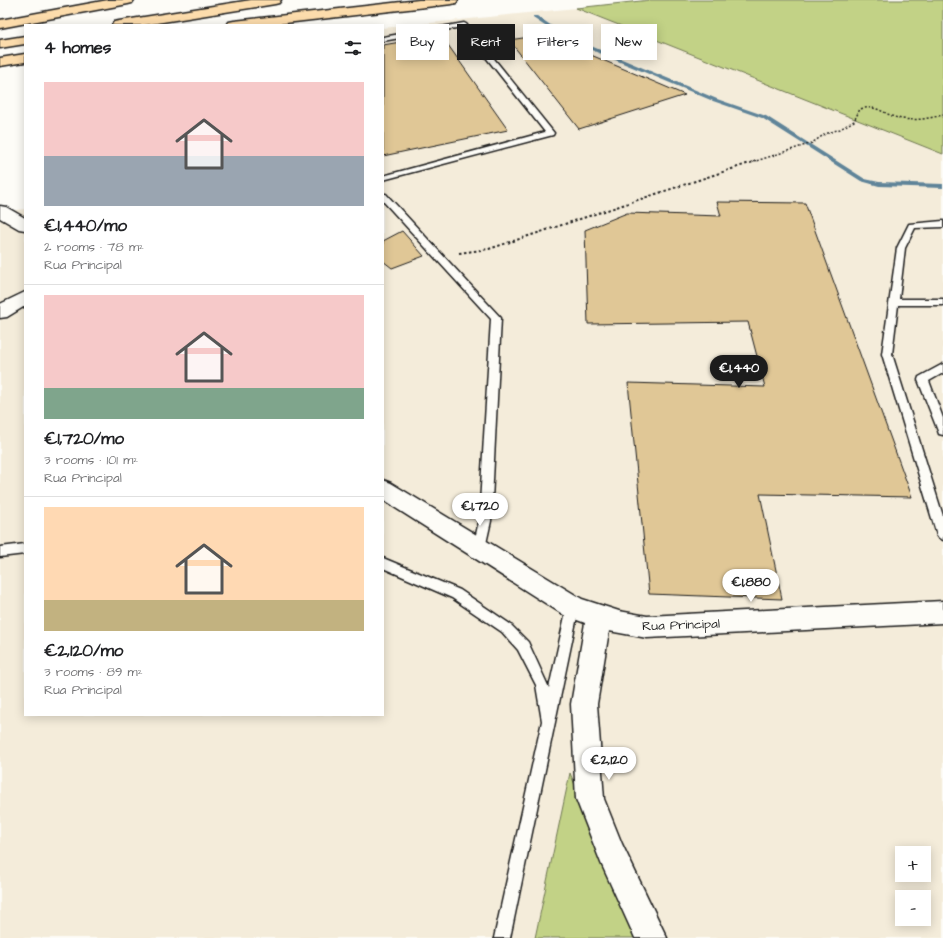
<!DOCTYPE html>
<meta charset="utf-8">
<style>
:root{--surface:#fff;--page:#f6f6f6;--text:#202124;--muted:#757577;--line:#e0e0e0;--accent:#1c1c1c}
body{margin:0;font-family:"Architects Daughter",sans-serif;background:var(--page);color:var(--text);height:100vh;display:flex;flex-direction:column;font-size:15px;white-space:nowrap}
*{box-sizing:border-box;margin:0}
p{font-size:13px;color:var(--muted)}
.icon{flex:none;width:22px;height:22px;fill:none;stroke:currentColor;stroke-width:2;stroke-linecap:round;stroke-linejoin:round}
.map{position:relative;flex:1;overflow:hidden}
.details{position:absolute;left:24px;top:24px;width:360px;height:692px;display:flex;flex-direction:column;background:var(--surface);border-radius:0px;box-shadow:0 2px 10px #0003}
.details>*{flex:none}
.top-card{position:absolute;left:396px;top:24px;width:380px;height:36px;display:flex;gap:8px}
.fabs{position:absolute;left:895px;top:846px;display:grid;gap:8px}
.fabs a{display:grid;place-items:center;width:36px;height:36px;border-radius:0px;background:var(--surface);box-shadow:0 2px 10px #0003;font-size:20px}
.price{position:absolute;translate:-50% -34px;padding:0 9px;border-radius:14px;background:#fff;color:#222;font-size:13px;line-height:26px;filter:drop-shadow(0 1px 2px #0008)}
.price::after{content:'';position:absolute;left:50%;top:24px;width:12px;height:9px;margin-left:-6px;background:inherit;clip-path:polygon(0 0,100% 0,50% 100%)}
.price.selected{background:var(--accent);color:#fff}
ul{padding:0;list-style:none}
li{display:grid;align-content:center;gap:8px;height:212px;padding:0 20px}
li+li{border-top:1px solid var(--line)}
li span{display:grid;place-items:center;height:124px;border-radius:0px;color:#555}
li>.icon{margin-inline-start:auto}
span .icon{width:72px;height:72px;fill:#fffc;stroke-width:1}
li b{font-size:17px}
h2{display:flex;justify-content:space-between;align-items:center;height:48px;padding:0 20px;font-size:17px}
.pill{padding:0 14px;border-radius:0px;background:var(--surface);box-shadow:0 2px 10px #0003;font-size:14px;line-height:36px}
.pill.selected{background:var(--accent);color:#fff}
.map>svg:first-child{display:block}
.built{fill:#f4ecda;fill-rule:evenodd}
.green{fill:#c2d286;stroke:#6f7751}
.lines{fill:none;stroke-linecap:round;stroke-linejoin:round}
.stream{fill:#5f8499;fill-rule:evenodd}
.building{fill:#e0c796;stroke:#1c1c1c}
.service-casing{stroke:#1c1c1c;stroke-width:3}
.minor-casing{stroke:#1c1c1c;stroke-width:3}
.motorway-casing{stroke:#1c1c1c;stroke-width:3}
.path-far1{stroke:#1c1c1c;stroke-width:1.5;stroke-dasharray:2 2;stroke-linecap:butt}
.path{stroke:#1c1c1c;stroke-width:2;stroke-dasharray:2.5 2.5;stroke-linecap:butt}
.service{fill:#fdfcf7;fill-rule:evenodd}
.minor{fill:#fdfcf7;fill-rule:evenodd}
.motorway{fill:#fcdcac;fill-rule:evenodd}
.labels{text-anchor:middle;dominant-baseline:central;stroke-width:4;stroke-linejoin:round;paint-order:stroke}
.street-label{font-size:13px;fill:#1c1c1c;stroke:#fdfcf7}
</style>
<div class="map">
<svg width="943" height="938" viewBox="0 0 943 938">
<rect width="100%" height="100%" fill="#fdfcf7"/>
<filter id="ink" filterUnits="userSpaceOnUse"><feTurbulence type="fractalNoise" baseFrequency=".025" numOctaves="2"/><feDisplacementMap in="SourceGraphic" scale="8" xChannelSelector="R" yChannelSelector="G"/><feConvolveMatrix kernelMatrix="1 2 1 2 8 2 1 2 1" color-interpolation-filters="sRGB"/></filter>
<g filter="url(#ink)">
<!-- built -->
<path class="built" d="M576,8l367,146v784h-304l-69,-165 -35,165h-535v-726l25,-3v506h358v-687zM902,853h22v22h-22zM902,897h22v22h-22z"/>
<!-- green -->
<path class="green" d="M650,0h293v154l-367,-146z
M570,773l69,165h-104z"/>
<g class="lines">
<!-- stream -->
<path class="stream" d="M533,16h4l30,20 150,63 49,17 99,63 14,3 64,2v4l-64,-2 -18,-5 -99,-63 -49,-17 -150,-63 -30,-20z"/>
</g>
<!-- building -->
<path class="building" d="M441,35l67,95 -125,26v-111z
M544,35l141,60 -106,34 -70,-89z
M717,202l88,1 107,294 -152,-3 22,105 -133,-5 -21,-211 137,4 -17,-65 -160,2 -3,-94 42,-17 94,3z
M402,231l22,25 -32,12 -9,-7v-20z"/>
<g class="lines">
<!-- service casing -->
<g class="service-casing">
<path id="service" d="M464,23l2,1 88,109 -1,2 -170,45v-4l162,-44 -83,-105 -79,14v-4z
M383,194h3l115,124 -10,203 -6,27 -2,4 -4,1 -4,-1 -2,-4 6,-27 12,-202 -108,-118z
M943,221v6l-28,1 -10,20 -6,51h44v6h-45l-6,49 51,162v24l-4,-2 -2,-3 -55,-181 15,-106 12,-24z
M943,364v9l-14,8 14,37v17l-4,-1 -1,-3 -20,-51 1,-3z
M25,544v10l-25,3v-10z
M383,558l77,32 50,34 18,18 21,46 18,-81 2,-4 4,-2 4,2 2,4 -69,331h-16l48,-217 -6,-36 -18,-35 -16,-18 -50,-34 -69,-30z"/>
</g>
<!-- minor casing -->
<g class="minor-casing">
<path id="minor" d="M0,206l6,1 19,11v12l-6,-1 -19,-11z
M25,292v14l-18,11 -7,1v-14z
M383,480l8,3 191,116 37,12 28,5 296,-15v22l-296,15 -38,-7 -12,73 7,95 18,45 45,94h-32l-34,-75 -25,-64 -5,-95 14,-81 -21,-8 -181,-115z"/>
</g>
<!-- motorway casing -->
<g class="motorway-casing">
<path id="motorway" d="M108,0h26l-2,3 -4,1 -128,24v-8z
M251,0h30l-2,3 -4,1 -131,21h-32l2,-3 5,-1z
M419,0h39l-2,3 -4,1 -184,21h-41l2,-3 5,-1z
M25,36v8l-25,4v-8z
M25,54v8l-25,4v-8z"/>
</g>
<!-- path-far1 -->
<path class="path-far1" d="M753,162l59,-19 13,-9 15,-5 14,-8 6,-12c19,-5 25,7 42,10 14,2 28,-1 41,-4"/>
<!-- path -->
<path class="path" d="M459,253l30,-4 267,-88"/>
<!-- service -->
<use href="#service" class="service"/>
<!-- minor -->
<use href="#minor" class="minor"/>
<!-- motorway -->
<use href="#motorway" class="motorway"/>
</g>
</g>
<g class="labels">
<!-- street labels -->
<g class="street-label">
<text transform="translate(681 625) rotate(-2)">Rua Principal</text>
</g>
</g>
</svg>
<div class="fabs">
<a>+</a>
<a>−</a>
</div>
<b class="price selected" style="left:739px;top:389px">€1,440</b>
<b class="price" style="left:480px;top:527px">€1,720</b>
<b class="price" style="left:751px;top:603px">€1,880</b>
<b class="price" style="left:609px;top:781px">€2,120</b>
<div class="top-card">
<a class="pill">Buy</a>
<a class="pill selected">Rent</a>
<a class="pill">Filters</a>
<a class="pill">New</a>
</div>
<section class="details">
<h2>4 homes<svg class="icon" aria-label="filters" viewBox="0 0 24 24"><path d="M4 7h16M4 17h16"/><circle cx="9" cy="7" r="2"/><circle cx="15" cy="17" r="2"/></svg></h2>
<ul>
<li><span style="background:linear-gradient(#f6c9c9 60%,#9aa5b1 0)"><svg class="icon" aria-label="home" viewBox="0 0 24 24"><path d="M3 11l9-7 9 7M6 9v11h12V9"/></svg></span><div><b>€1,440/mo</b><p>2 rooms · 78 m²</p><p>Rua Principal</p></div></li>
<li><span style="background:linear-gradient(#f6c9c9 75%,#7fa58c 0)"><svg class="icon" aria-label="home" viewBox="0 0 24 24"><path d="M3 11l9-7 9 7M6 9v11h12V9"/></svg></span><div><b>€1,720/mo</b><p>3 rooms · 101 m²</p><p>Rua Principal</p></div></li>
<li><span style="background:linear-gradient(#ffd9b3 75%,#c2b280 0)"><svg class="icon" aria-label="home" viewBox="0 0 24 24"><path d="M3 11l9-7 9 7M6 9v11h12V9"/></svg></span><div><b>€2,120/mo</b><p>3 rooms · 89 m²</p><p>Rua Principal</p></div></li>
</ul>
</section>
</div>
